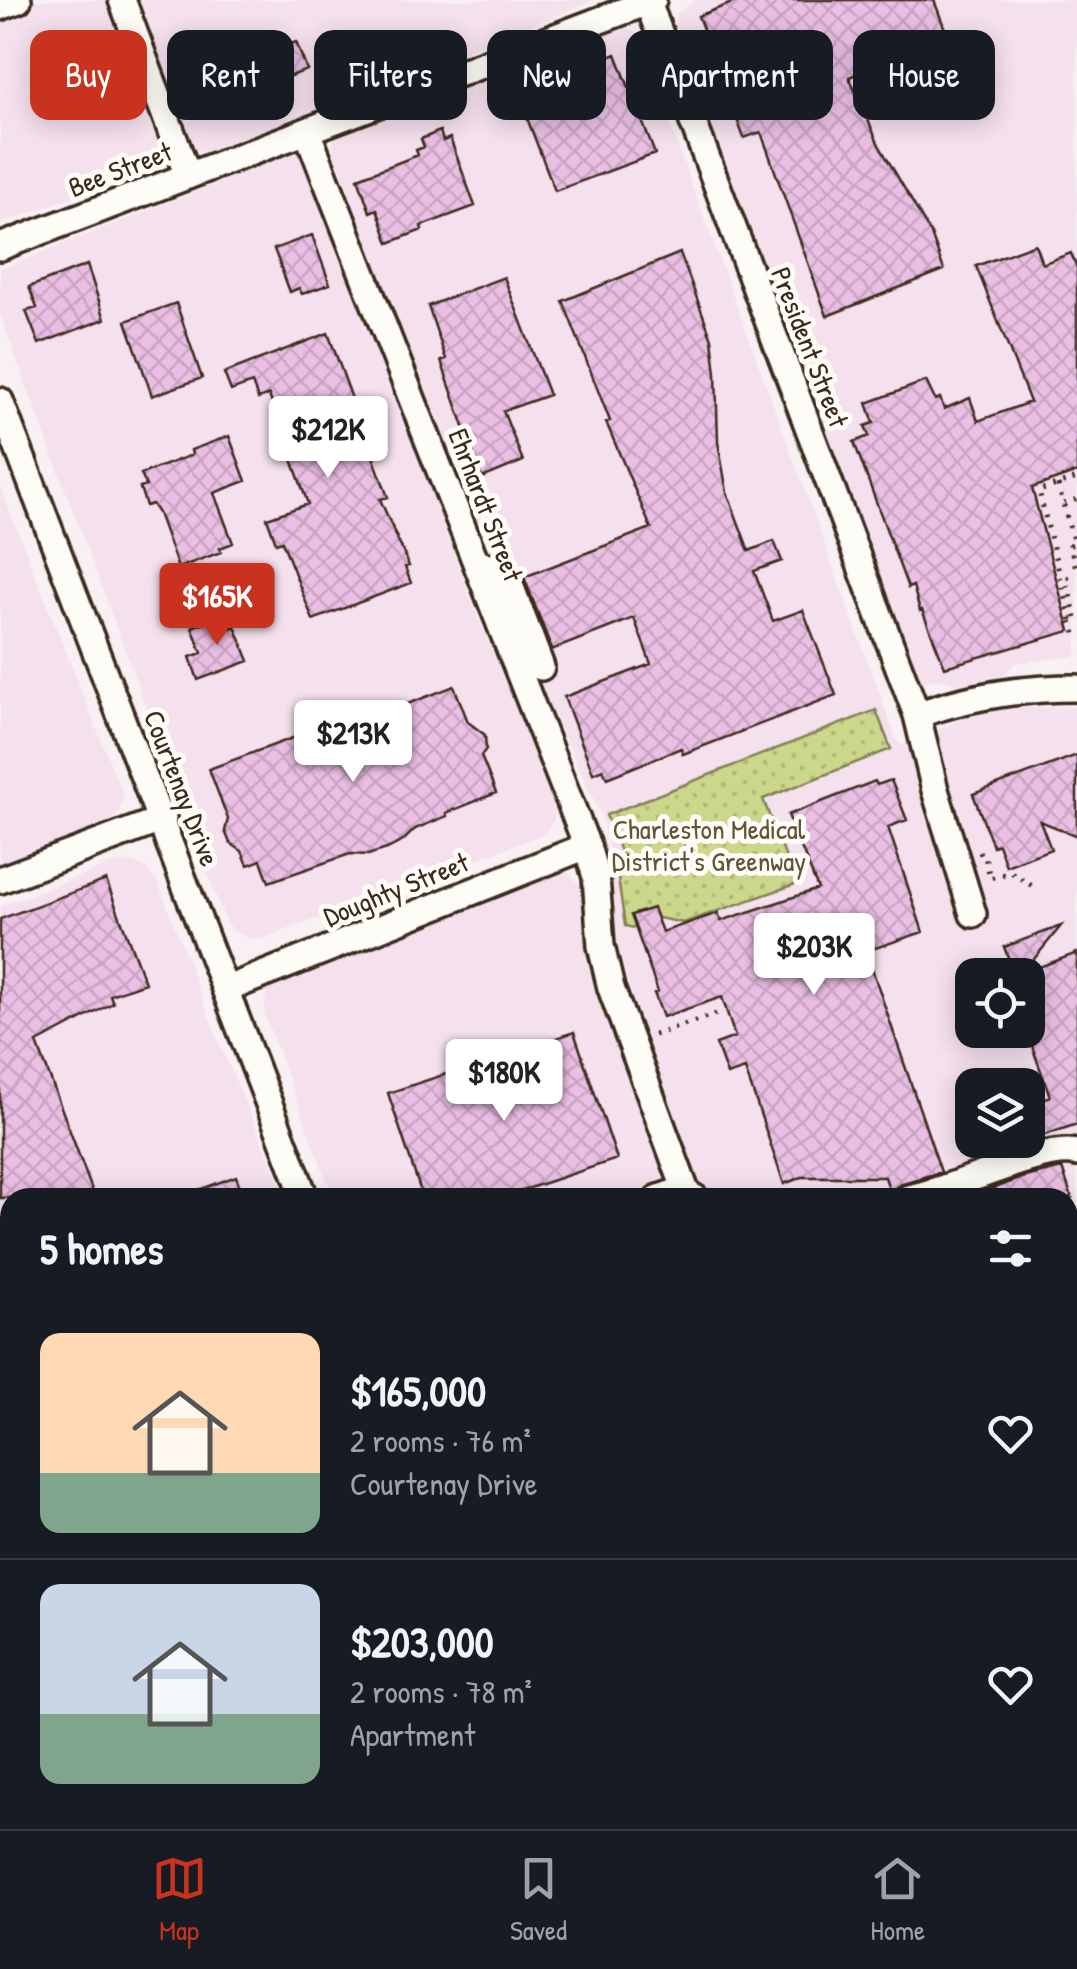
<!DOCTYPE html>
<meta charset="utf-8">
<style>
:root{--surface:#171b24;--page:#20242c;--text:#f1f3f6;--muted:#9ea1a6;--line:#363941;--accent:#c8321e}
body{margin:0;font-family:"Patrick Hand",sans-serif;background:var(--page);color:var(--text);height:100vh;display:flex;flex-direction:column;font-size:38px;white-space:nowrap}
*{box-sizing:border-box;margin:0}
p{font-size:32px;color:var(--muted)}
.icon{flex:none;width:55px;height:55px;fill:none;stroke:currentColor;stroke-width:2;stroke-linecap:round;stroke-linejoin:round}
.map{position:relative;flex:1;overflow:hidden}
.details{position:absolute;left:0px;top:1188px;width:1078px;height:642px;display:flex;flex-direction:column;background:var(--surface);border-radius:30px 30px 0 0;box-shadow:0 5px 25px #0003}
.details>*{flex:none}
.banner{position:absolute;left:30px;top:30px;width:1018px;height:90px;display:flex;gap:20px}
.fabs{position:absolute;left:955px;top:958px;display:grid;gap:20px}
.fabs a{display:grid;place-items:center;width:90px;height:90px;border-radius:20px;background:var(--surface);box-shadow:0 5px 25px #0003;font-size:50px}
.price{position:absolute;translate:-50% -85px;padding:0 22px;border-radius:10px;background:#fff;color:#222;font-size:32px;line-height:65px;filter:drop-shadow(0 2px 5px #0008)}
.price::after{content:'';position:absolute;left:50%;top:60px;width:30px;height:22px;margin-left:-15px;background:inherit;clip-path:polygon(0 0,100% 0,50% 100%)}
.price.active{background:var(--accent);color:#fff}
ul{padding:0;list-style:none}
li{display:flex;align-items:center;gap:30px;height:250px;padding:0 40px}
li+li{border-top:2px solid var(--line)}
li span{display:grid;place-items:center;flex:none;width:280px;height:200px;border-radius:20px;color:#555}
li>.icon{margin-inline-start:auto}
span .icon{width:120px;height:120px;fill:#fffc;stroke-width:1}
li b{font-size:42px}
h2{display:flex;justify-content:space-between;align-items:center;height:120px;padding:0 40px;font-size:42px}
.pill{padding:0 35px;border-radius:20px;background:var(--surface);box-shadow:0 5px 25px #0003;font-size:35px;line-height:90px}
.pill.active{background:var(--accent);color:#fff}
.tabs{display:flex;justify-content:space-around;align-items:center;height:140px;border-top:2px solid var(--line);background:var(--surface);font-size:28px;color:var(--muted)}
.tabs a{display:grid;justify-items:center;gap:5px}
.tabs .active{color:var(--accent)}
.map>svg:first-child{display:block}
.built{fill:#f5e1ee;fill-rule:evenodd}
.park{fill:url(#park-dots);stroke:#838054;stroke-width:2.5}
.building{fill:url(#building-cross-hatch);stroke:#3b2a1e;stroke-width:2.5}
.lines{fill:none;stroke-linecap:round;stroke-linejoin:round}
.minor-casing{stroke:#3b2a1e;stroke-width:32}
.major-casing{stroke:#3b2a1e;stroke-width:40}
.path{stroke:#3b2a1e;stroke-width:5;stroke-dasharray:2.5 8;stroke-linecap:butt}
.minor{stroke:#fdfcf7;stroke-width:25}
.major{stroke:#fdfcf7;stroke-width:32}
.labels{text-anchor:middle;dominant-baseline:central;stroke-width:10;stroke-linejoin:round;paint-order:stroke}
.street-label{font-size:28px;fill:#3b2a1e;stroke:#fdfcf7}
.park-label{font-size:28px;fill:#5f5539;stroke:#fdfcf7}
</style>
<div class="map">
<svg width="1077" height="1829" viewBox="0 0 1077 1829">
<defs>
<pattern id="park-dots" width="8" height="8" patternUnits="userSpaceOnUse" patternTransform="scale(2.5)"><rect width="8" height="8" fill="#cbd78a"/><path d="M2 2h.1M6 6h.1" fill="none" stroke="#afb977" stroke-width="1.8" stroke-linecap="round"/></pattern>
<pattern id="building-cross-hatch" width="8" height="8" patternUnits="userSpaceOnUse" patternTransform="scale(2.5)"><rect width="8" height="8" fill="#ebbfe4"/><path d="M0 0l8 8M0 8l8-8" fill="none" stroke="#caa4c3"/></pattern>
</defs>
<rect width="100%" height="100%" fill="#f9f0f3"/>
<filter id="ink" filterUnits="userSpaceOnUse"><feTurbulence type="fractalNoise" baseFrequency=".01" numOctaves="2"/><feDisplacementMap in="SourceGraphic" scale="20" xChannelSelector="R" yChannelSelector="G"/><feConvolveMatrix kernelMatrix="1 2 1 2 8 2 1 2 1" color-interpolation-filters="sRGB"/></filter>
<g filter="url(#ink)">
<!-- built -->
<path class="built" d="M0,0h114l58,160 -172,64z
M133,0h462l-382,151 -11,1 -8,-2 -7,-9z
M695,0h382v656l-61,7 -14,13 -22,9h-18l-22,-6 -21,4 -244,-659 1,-10z
M620,28l14,2 8,19 256,694 4,2 62,-27 39,-10 74,-1v952l-9,3v-464l-735,-1 -69,-183 2,-22 13,-13 279,-106 12,1 9,11 5,27 2,49 86,221 22,-3 -59,-168 -20,-77 -5,-81 -10,-40 -96,-204 -172,-462 2,-9 9,-5zM972,975h56v55h-56zM972,1085h56v55h-56z
M295,152l13,14 171,454 76,180 1,10 -3,12 -9,12 -282,105 -14,-1 -15,-7 -7,-8 -226,-609v-45z
M0,487l123,308 -3,15 -14,18 -106,39z
M131,862l15,6 12,14 58,153 70,162 -276,1v208l-10,4v-504l111,-42z
M10,1462v191l-10,-44v-142z
M0,1713l10,28v79h26l2,9h-38z
M1068,1720h9v109h-337l27,-9h301z
M65,1820h453l-1,9h-449z"/>
<!-- park -->
<path class="park" d="M876,710l15,39 -128,50 33,85 -113,39 -24,-5 -25,10 -9,-2 -10,-69 6,-3 -15,-39z"/>
<!-- building -->
<path class="building" d="M740,0h194l15,40 -100,37 30,68 52,89 13,36 -117,46 -66,-184 -17,6 -46,-122z
M296,42l11,28 -27,10 -11,-28z
M616,54l39,100 -100,37 -38,-99z
M440,131l3,10 7,-3 25,68 -54,20 1,4 -33,13 -12,-34 -7,3 -12,-34 60,-23 -2,-5 8,-3 -3,-8z
M312,235l18,49 -28,10 -3,-6 -9,4 -16,-43z
M1035,244l7,20 29,-11 6,15v204l-45,16 38,143 -125,36 -23,-57 -2,1 -7,-25 -5,2 -54,-146 15,-6 -4,-10 9,-3 -7,-20 59,-22 9,19 5,-2 4,11 26,-11 8,23 52,-19 -54,-136z
M680,253l32,86 4,34 2,69 9,50 22,59 25,-10 8,20 -28,10 19,50 30,-11 33,85 -153,59 -2,-6 -74,30 -4,-9 -10,4 -29,-76 87,-33 -17,-46 -82,32 -28,-73 127,-49 -45,-106 4,-1 -47,-120z
M87,265l18,54 -66,25 -13,-33 11,-3 -8,-21z
M504,277l45,118 -46,16 20,50 -41,17 -41,-117 5,-2 -18,-53z
M176,303l26,75 -50,18 -26,-75z
M328,333l60,164 -8,2 29,67 -4,1 6,16 -98,37 -31,-79 -6,2 -9,-25 41,-14 -39,-109 -11,4 -6,-16 -21,8 -7,-18z
M229,436l17,45 -32,12 19,50 -13,5 1,4 -43,16 -20,-55 -6,-9 -6,2 -6,-18 6,-2 -5,-12 51,-19 -1,-5z
M226,614l5,14 4,-2 14,35 -51,19 -8,-23 12,-4 -10,-26z
M454,686l14,36 17,13 1,14 -5,7 15,37 -50,20 1,3 -32,13 -12,12 -16,8 -19,6 -18,-1 -81,28 -8,-22 -13,5 -6,-14 -12,-8 -5,-12 3,-12 -19,-50 162,-60 3,8z
M1077,755v81l-37,-15 11,28 -45,17 -8,-22 -5,2 -20,-52z
M891,780l16,40 -19,7 35,105 -57,19 75,221 -38,11 -7,4 -4,11 -7,-21h-83l-18,7 -39,-115 -18,6 -11,-31 19,-7 -13,-40 -59,20 -9,-24 4,-1 -27,-77 22,-7 9,24 56,-19 3,8 97,-32 -30,-74 87,-34 2,4z
M106,880l39,103 -35,12 3,8 -76,40 58,155h-95v-279z
M1061,926l-40,49h-6l-11,-28z
M1077,953v171l-35,12 -12,-32 20,-8 -22,-61v-64z
M574,1032l43,127 -117,39h-77l-35,-105z
M1062,1168l10,30h-106l59,-21z
M236,1176l8,22h-60l-1,-2z"/>
<g class="lines">
<!-- minor casing -->
<g class="minor-casing">
<path id="minor" d="M122,0l66,176
M647,0l270,715 18,75 38,124
M0,7l18,-7
M307,131l280,715 9,31 5,69 10,42 76,206 8,4
M0,247l653,-247
M0,401l305,797
M476,563l21,6 10,8 34,90
M917,715c52,-19 106,-27 160,-27
M0,880l163,-61
M227,989l360,-143
M659,1198l26,-9
M908,1198c43,-7 136,-54 169,-45
M0,1437l10,-4
M1068,1611l9,10
M0,1673l10,30
M49,1820l3,9
M553,1820l3,9"/>
</g>
<!-- major casing -->
<g class="major-casing">
<path id="major" d="M1068,1691l9,-3
M656,1829l27,-9"/>
</g>
<!-- path -->
<path class="path" d="M1058,485l16,59 -4,1 7,28
M1064,504l13,-5
M1076,618l-10,-40 11,-2
M1071,620l-32,-129 38,-13
M1071,621l6,18
M979,852l6,4 5,22 21,-6 26,17
M654,1035l68,-23
M162,1820l3,9
M226,1829l23,-9
M323,1829l24,-9"/>
<!-- minor -->
<use href="#minor" class="minor"/>
<!-- major -->
<use href="#major" class="major"/>
</g>
</g>
<g class="labels">
<!-- street labels -->
<g class="street-label">
<text transform="translate(120 169) rotate(-21)">Bee Street</text>
<text transform="translate(810 347) rotate(69)">President Street</text>
<text transform="translate(486 505) rotate(69)">Ehrhardt Street</text>
<text transform="translate(182 788) rotate(69)">Courtenay Drive</text>
<text transform="translate(396 889) rotate(-22)">Doughty Street</text>
</g>
<!-- park labels -->
<g class="park-label">
<text x="709" y="829">Charleston Medical<tspan x="709" dy="32">District's Greenway</tspan></text>
</g>
</g>
</svg>
<div class="fabs">
<a><svg class="icon" aria-label="locate" viewBox="0 0 24 24"><circle cx="12" cy="12" r="6"/><path d="M12 2v4M12 18v4M2 12h4M18 12h4"/></svg></a>
<a><svg class="icon" aria-label="layers" viewBox="0 0 24 24"><path d="M12 4l9 5-9 5-9-5zM3 14l9 5 9-5"/></svg></a>
</div>
<b class="price" style="left:328px;top:481px">$212K</b>
<b class="price active" style="left:217px;top:648px">$165K</b>
<b class="price" style="left:353px;top:785px">$213K</b>
<b class="price" style="left:814px;top:998px">$203K</b>
<b class="price" style="left:504px;top:1124px">$180K</b>
<div class="banner">
<a class="pill active">Buy</a>
<a class="pill">Rent</a>
<a class="pill">Filters</a>
<a class="pill">New</a>
<a class="pill">Apartment</a>
<a class="pill">House</a>
</div>
<section class="details">
<h2>5 homes<svg class="icon" aria-label="filters" viewBox="0 0 24 24"><path d="M4 7h16M4 17h16"/><circle cx="9" cy="7" r="2"/><circle cx="15" cy="17" r="2"/></svg></h2>
<ul>
<li><span style="background:linear-gradient(#ffd9b3 70%,#7fa58c 0)"><svg class="icon" aria-label="home" viewBox="0 0 24 24"><path d="M3 11l9-7 9 7M6 9v11h12V9"/></svg></span><div><b>$165,000</b><p>2 rooms · 76 m²</p><p>Courtenay Drive</p></div><svg class="icon" aria-label="heart" viewBox="0 0 24 24"><path d="M12 20l-8-8c-3-5 5-10 8-4 3-6 11-1 8 4z"/></svg></li>
<li><span style="background:linear-gradient(#c9d6e8 65%,#7fa58c 0)"><svg class="icon" aria-label="home" viewBox="0 0 24 24"><path d="M3 11l9-7 9 7M6 9v11h12V9"/></svg></span><div><b>$203,000</b><p>2 rooms · 78 m²</p><p>Apartment</p></div><svg class="icon" aria-label="heart" viewBox="0 0 24 24"><path d="M12 20l-8-8c-3-5 5-10 8-4 3-6 11-1 8 4z"/></svg></li>
</ul>
</section>
</div>
<nav class="tabs">
<a class="active"><svg class="icon" aria-label="map" viewBox="0 0 24 24"><path d="M3 6l6-2 6 2 6-2v14l-6 2-6-2-6 2zM9 4v14M15 6v14"/></svg>Map</a>
<a><svg class="icon" aria-label="saved" viewBox="0 0 24 24"><path d="M7 4h10v16l-5-4-5 4z"/></svg>Saved</a>
<a><svg class="icon" aria-label="home" viewBox="0 0 24 24"><path d="M3 11l9-7 9 7M6 9v11h12V9"/></svg>Home</a>
</nav>
